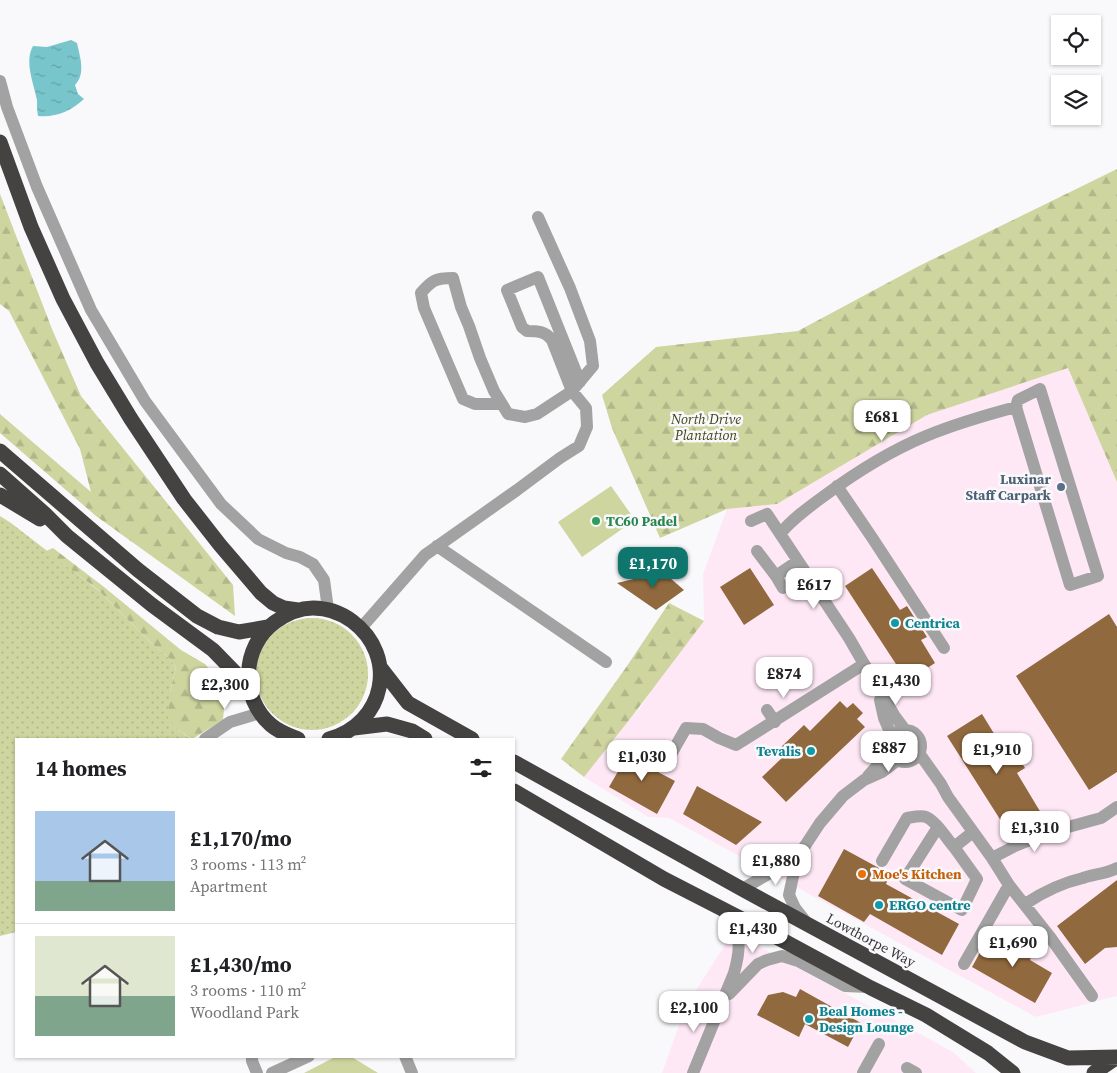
<!DOCTYPE html>
<meta charset="utf-8">
<style>
:root{--surface:#fff;--page:#f2f2f2;--text:#202124;--muted:#757577;--line:#e0e0e0;--accent:#0f766e}
body{margin:0;font-family:"Source Serif 4",serif;background:var(--page);color:var(--text);height:100vh;display:flex;flex-direction:column;font-size:19px;white-space:nowrap}
*{box-sizing:border-box;margin:0}
p{font-size:16px;color:var(--muted)}
.icon{flex:none;width:28px;height:28px;fill:none;stroke:currentColor;stroke-width:2;stroke-linecap:round;stroke-linejoin:round}
.map{position:relative;flex:1;overflow:hidden}
.panel{position:absolute;left:15px;top:738px;width:500px;height:320px;display:flex;flex-direction:column;background:var(--surface);border-radius:0px;box-shadow:0 1px 4px #0004}
.panel>*{flex:none}
.tools{position:absolute;left:1051px;top:15px;display:grid;gap:10px}
.tools a{display:grid;place-items:center;width:50px;height:50px;border-radius:0px;background:var(--surface);box-shadow:0 1px 4px #0004;font-size:25px}
.price{position:absolute;translate:-50% -42px;padding:0 11px;border-radius:10px;background:#fff;color:#222;font-size:16px;line-height:32px;filter:drop-shadow(0 1px 2px #0008)}
.price::after{content:'';position:absolute;left:50%;top:30px;width:15px;height:11px;margin-left:-8px;background:inherit;clip-path:polygon(0 0,100% 0,50% 100%)}
.price.selected{background:var(--accent);color:#fff}
ul{padding:0;list-style:none}
li{display:flex;align-items:center;gap:15px;height:125px;padding:0 20px}
li+li{border-top:1px solid var(--line)}
li span{display:grid;place-items:center;flex:none;width:140px;height:100px;border-radius:0px;color:#555}
li>.icon{margin-inline-start:auto}
span .icon{width:60px;height:60px;fill:#fffc;stroke-width:1}
li b{font-size:21px}
h2{display:flex;justify-content:space-between;align-items:center;height:60px;padding:0 20px;font-size:21px}
.map>svg:first-child{display:block}
.commercial{fill:#ffe8f6}
.grass{fill:url(#grass-dots)}
.forest{fill:url(#forest-firs)}
.park{fill:#ced59f}
.water{fill:url(#water-ripples)}
.building{fill:#91693e}
.lines{fill:none;stroke-linecap:round;stroke-linejoin:round}
.minor{stroke:#a3a2a2;stroke-width:12}
.highway{stroke:#454242;stroke-width:15}
.service-dot{fill:#5c6f8a;stroke:#f9f9fc;stroke-width:2}
.leisure-dot{fill:#2e9e5b;stroke:#f9f9fc;stroke-width:2}
.culture-dot{fill:#0f9aa8;stroke:#f9f9fc;stroke-width:2}
.food-dot{fill:#e8710a;stroke:#f9f9fc;stroke-width:2}
.labels{text-anchor:middle;dominant-baseline:central;stroke-width:5;stroke-linejoin:round;paint-order:stroke}
.park-label{font-size:14px;font-style:italic;fill:#404418;stroke:#f9f9fc}
.service-label{font-size:14px;font-weight:bold;fill:#4e5e75;stroke:#f9f9fc;text-anchor:end}
.leisure-label{font-size:14px;font-weight:bold;fill:#27864d;stroke:#f9f9fc;text-anchor:start}
.culture-label{font-size:14px;font-weight:bold;fill:#0d838f;stroke:#f9f9fc;text-anchor:start}
.food-label{font-size:14px;font-weight:bold;fill:#c56008;stroke:#f9f9fc;text-anchor:start}
.street-label{font-size:14px;fill:#363637;stroke:#f9f9fc}
</style>
<div class="map">
<svg width="1117" height="1073" viewBox="0 0 1117 1073">
<defs>
<pattern id="grass-dots" width="8" height="8" patternUnits="userSpaceOnUse" patternTransform="scale(1.25)"><rect width="8" height="8" fill="#ced59f"/><path d="M2 2h.1M6 6h.1" fill="none" stroke="#b2b78a" stroke-width="1.8" stroke-linecap="round"/></pattern>
<pattern id="forest-firs" width="22" height="20" patternUnits="userSpaceOnUse" patternTransform="scale(1.25)"><rect width="22" height="20" fill="#ced59f"/><path d="M5 1l3.5 6h-7zM16 11l3.5 6h-7z" fill="#b2b78a"/></pattern>
<pattern id="water-ripples" width="26" height="14" patternUnits="userSpaceOnUse" patternTransform="scale(1.25)"><rect width="26" height="14" fill="#78c6cb"/><path d="M2 4q2-2 4 0t4 0M15 11q2-2 4 0t4 0" fill="none" stroke="#63a2a6"/></pattern>
</defs>
<rect width="100%" height="100%" fill="#f9f9fc"/>
<!-- commercial -->
<path class="commercial" d="M1068,368l49,114v514l-81,21 -367,-199 -21,-1 -64,-40 40,-52 16,-17 29,-45 35,-42 -1,-47 24,-65 50,-5 150,-89z
M720,925l233,127 23,21h-314l24,-67 40,-63z"/>
<!-- grass -->
<path class="grass" d="M0,516l11,7 88,68 52,52 17,14 8,10 -6,25 8,38 13,9h-175v193l-16,4z
M256 674a56 56 0 1 1 112 0a56 56 0 1 1-112 0Z"/>
<!-- forest -->
<path class="forest" d="M1117,169v313l-49,-114 -141,47 -150,89 -50,5 -67,29 -48,-110 -10,-33 54,-48 142,-16 121,-65z
M0,194l52,135 29,67 152,189 2,31 -139,-100 -96,-83v-19l91,78 -11,-43 -71,-138 -9,-7z
M53,548l51,39 77,63 24,14 9,11 8,23 2,11 -1,11 -31,19 -14,-9 -10,-12 2,-26 6,-25 -8,-10 -17,-14 -54,-54 -51,-38z
M669,603l35,18 -71,94 -49,62 -23,-18 66,-93z"/>
<!-- park -->
<path class="park" d="M611,486l24,34 -53,37 -24,-35z
M337,1056h13l28,17h-74z"/>
<!-- water -->
<path class="water" d="M71,40l6,3c3,14 9,31 -2,42l3,9 6,5c-13,12 -29,19 -46,17 -1,-5 -1,-10 -1,-16 -3,-16 -13,-38 -4,-54l14,1z"/>
<!-- building -->
<path class="building" d="M750,568l24,37 -30,20 -24,-38z
M872,568l28,42 7,-4 20,31 -6,3 14,23 -28,18 -62,-95z
M663,572l21,18 -28,20 -39,-27z
M1109,614l8,13v145l-28,18 -73,-114z
M840,701l7,7 6,-5 10,10 -6,6 8,8 -79,75 -24,-25 24,-23 -6,-6 24,-23 6,6z
M982,714l16,26 7,-4 20,32 -8,5 30,50 -5,3 -13,6 -4,-6 -15,9 -63,-99z
M631,749l30,17 -3,6 17,9 -18,33 -48,-27z
M697,786l65,36 -26,23 -53,-31z
M844,849l46,25 -4,10 73,40 -17,31 -72,-41 -6,8 -46,-26z
M1117,880v67l-12,1 -20,16 -28,-38z
M1004,936l29,16 -3,8 22,13 -17,30 -63,-36 16,-29 11,6z
M800,989l61,34 -13,24 -43,-23 -6,13 -42,-22 11,-20 15,-3 13,5z"/>
<g class="lines">
<!-- minor -->
<path class="minor" d="M0,81l7,26 30,80 54,123 54,91 76,103 37,35 28,14 14,4 13,7 11,16 4,29
M538,217l32,71 20,53 3,25 -21,25 -20,-51c-7,-9 -15,-9 -25,-9l-5,-4 -15,-37 31,-13 42,105
M1040,389l58,187 -28,9 -54,-178 2,-7z
M837,486l36,53 71,109
M751,521l16,-7 82,124 15,26 7,10 23,41 11,15
M781,533c11,-14 28,-26 43,-37 31,-23 66,-45 102,-60 29,-12 60,-21 90,-29
M437,546l169,116
M757,551l19,25 22,-15
M776,576l7,12
M361,628l64,-73 92,-65 43,-32 19,-12 8,-19 -1,-19 -14,-17 -35,23 -12,3 -17,-3 -14,-23 -14,-33 -11,-32 -8,-19 -8,-29c-17,0 -21,2 -32,15l3,15 39,91 12,5h27
M880,700l4,18 8,19
M767,710l8,12
M889 746a16 16 0 1 1 32 0a16 16 0 1 1-32 0Z
M205,739l25,-17 30,-9
M919,753l22,31 7,13 44,61 17,27 41,52 42,59
M670,756l16,-28 17,1 16,9 17,7 128,-81
M868,776l9,-10 12,-19
M938,827l-33,52 57,31 15,-31 -23,-32
M992,858l23,-12 35,-14 51,-14 16,-11
M882,861l25,-43c6,-1 14,-3 19,-1 10,4 21,22 28,30l19,-15
M742,889l55,-31
M1025,904c18,-12 36,-21 58,-26 11,-4 23,-4 34,-10
M806,922l-11,-14 -6,-13 8,-37 23,-35 23,-27 21,-16 18,-8 16,-12
M964,964l45,-79
M729,994l29,-30 9,-4 15,-4 16,5 47,25 23,1
M252,1056v5l5,12
M405,1056l7,17
M907,1068l9,5
M272,1073l37,-17
M693,1073l41,-100c9,-32 5,-36 -11,-63
M863,1073l16,-29"/>
<!-- highway -->
<path class="highway" d="M0,142l31,85 32,72 34,64 34,56 53,80 36,46 41,48 12,10 11,5 14,2
M0,451l138,119 59,46 21,11 21,5 29,-5
M0,474l44,39 23,23 85,69 61,45 36,37
M0,495l40,24
M380,667l28,36 64,36
M354,728l33,-4 25,7 13,8
M298,739c-10,-4 -19,-7 -27,-14 -31,-27 -30,-78 4,-103 11,-8 24,-14 38,-14 14,0 28,5 39,13 47,35 33,103 -23,118
M514,762l228,127 283,153 43,16 49,-1
M514,791l150,88 105,54 102,55 55,27 62,38 25,20
M1094,1073l23,-16"/>
</g>
<!-- markers -->
<circle class="service-dot" cx="1061" cy="487" r="5"/>
<circle class="leisure-dot" cx="596" cy="521" r="5"/>
<g class="culture-dot">
<circle cx="895" cy="623" r="5"/>
<circle cx="811" cy="751" r="5"/>
<circle cx="879" cy="905" r="5"/>
<circle cx="809" cy="1019" r="5"/>
</g>
<circle class="food-dot" cx="862" cy="874" r="5"/>
<g class="labels">
<!-- park labels -->
<g class="park-label">
<text x="706" y="419">North Drive<tspan x="706" dy="16">Plantation</tspan></text>
</g>
<!-- service labels -->
<g class="service-label">
<text x="1051" y="479">Luxinar<tspan x="1051" dy="16">Staff Carpark</tspan></text>
</g>
<!-- leisure labels -->
<g class="leisure-label">
<text x="606" y="521">TC60 Padel</text>
</g>
<!-- culture labels -->
<g class="culture-label">
<text x="905" y="623">Centrica</text>
<text x="801" y="751" text-anchor="end">Tevalis</text>
<text x="889" y="905">ERGO centre</text>
<text x="819" y="1011">Beal Homes -<tspan x="819" dy="16">Design Lounge</tspan></text>
</g>
<!-- food labels -->
<g class="food-label">
<text x="872" y="874">Moe's Kitchen</text>
</g>
<!-- street labels -->
<g class="street-label">
<text transform="translate(871 940) rotate(28)">Lowthorpe Way</text>
</g>
</g>
</svg>
<div class="tools">
<a><svg class="icon" aria-label="locate" viewBox="0 0 24 24"><circle cx="12" cy="12" r="6"/><path d="M12 2v4M12 18v4M2 12h4M18 12h4"/></svg></a>
<a><svg class="icon" aria-label="layers" viewBox="0 0 24 24"><path d="M12 4l9 5-9 5-9-5zM3 14l9 5 9-5"/></svg></a>
</div>
<b class="price" style="left:882px;top:442px">£681</b>
<b class="price selected" style="left:653px;top:589px">£1,170</b>
<b class="price" style="left:814px;top:610px">£617</b>
<b class="price" style="left:784px;top:699px">£874</b>
<b class="price" style="left:896px;top:706px">£1,430</b>
<b class="price" style="left:225px;top:710px">£2,300</b>
<b class="price" style="left:889px;top:773px">£887</b>
<b class="price" style="left:997px;top:775px">£1,910</b>
<b class="price" style="left:642px;top:782px">£1,030</b>
<b class="price" style="left:1035px;top:853px">£1,310</b>
<b class="price" style="left:776px;top:886px">£1,880</b>
<b class="price" style="left:753px;top:954px">£1,430</b>
<b class="price" style="left:1013px;top:968px">£1,690</b>
<b class="price" style="left:694px;top:1033px">£2,100</b>
<section class="panel">
<h2>14 homes<svg class="icon" aria-label="filters" viewBox="0 0 24 24"><path d="M4 7h16M4 17h16"/><circle cx="9" cy="7" r="2"/><circle cx="15" cy="17" r="2"/></svg></h2>
<ul>
<li><span style="background:linear-gradient(#a9c7e8 70%,#7fa58c 0)"><svg class="icon" aria-label="home" viewBox="0 0 24 24"><path d="M3 11l9-7 9 7M6 9v11h12V9"/></svg></span><div><b>£1,170/mo</b><p>3 rooms · 113 m²</p><p>Apartment</p></div></li>
<li><span style="background:linear-gradient(#dfe7d0 60%,#7fa58c 0)"><svg class="icon" aria-label="home" viewBox="0 0 24 24"><path d="M3 11l9-7 9 7M6 9v11h12V9"/></svg></span><div><b>£1,430/mo</b><p>3 rooms · 110 m²</p><p>Woodland Park</p></div></li>
</ul>
</section>
</div>
